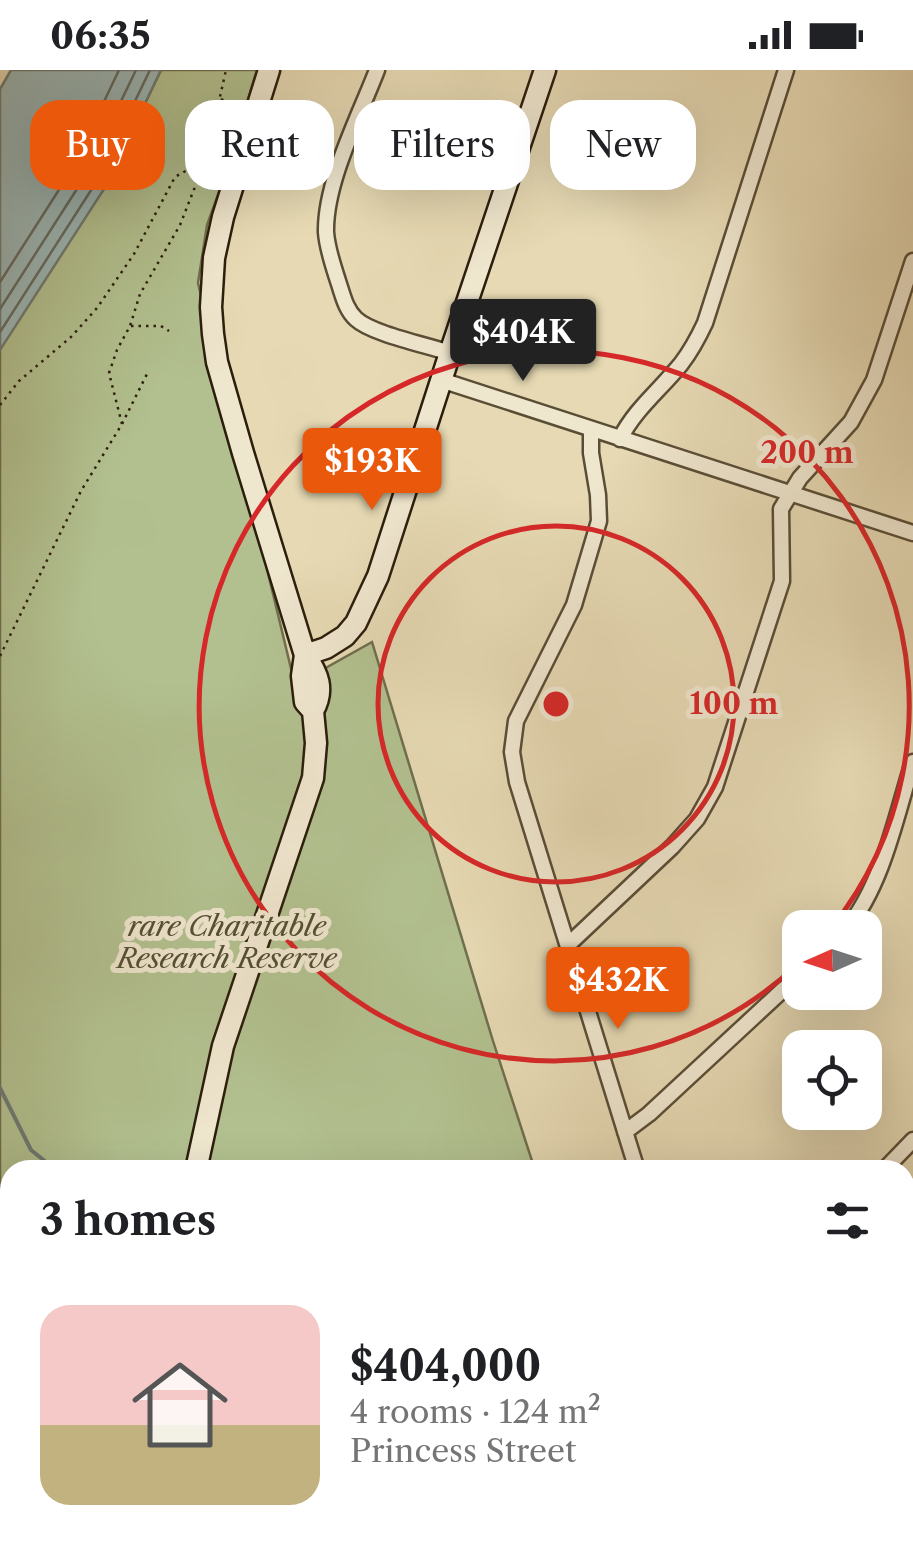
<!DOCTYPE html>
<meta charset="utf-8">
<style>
:root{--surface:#fff;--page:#f2f2f2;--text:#202124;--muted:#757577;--line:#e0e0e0;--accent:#ea580c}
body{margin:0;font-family:"Libre Caslon Text",serif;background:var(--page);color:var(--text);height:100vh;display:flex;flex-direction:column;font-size:38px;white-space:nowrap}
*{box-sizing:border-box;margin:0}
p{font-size:32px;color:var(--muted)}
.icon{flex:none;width:55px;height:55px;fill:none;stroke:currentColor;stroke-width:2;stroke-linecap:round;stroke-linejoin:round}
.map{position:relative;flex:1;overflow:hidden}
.details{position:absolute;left:0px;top:1090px;width:915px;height:392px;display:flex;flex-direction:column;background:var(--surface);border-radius:30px 30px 0 0;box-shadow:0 10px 40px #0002}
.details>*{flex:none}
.guide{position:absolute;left:30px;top:30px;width:855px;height:90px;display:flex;gap:20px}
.needle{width:65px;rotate:267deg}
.controls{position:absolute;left:782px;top:840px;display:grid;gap:20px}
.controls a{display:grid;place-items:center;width:100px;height:100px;border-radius:20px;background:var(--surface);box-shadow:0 10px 40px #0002;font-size:50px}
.price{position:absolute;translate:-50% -85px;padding:0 22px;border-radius:10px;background:var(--accent);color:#fff;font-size:32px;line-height:65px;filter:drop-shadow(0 2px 5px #0008)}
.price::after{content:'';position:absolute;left:50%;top:60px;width:30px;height:22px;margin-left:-15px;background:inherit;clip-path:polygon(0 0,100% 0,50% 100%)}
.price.selected{background:#222;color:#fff}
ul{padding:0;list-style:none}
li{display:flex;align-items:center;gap:30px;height:250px;padding:0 40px}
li+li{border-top:2px solid var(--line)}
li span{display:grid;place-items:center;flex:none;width:280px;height:200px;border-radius:30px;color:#555}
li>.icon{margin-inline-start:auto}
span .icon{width:120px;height:120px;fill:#fffc;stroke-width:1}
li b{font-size:42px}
h2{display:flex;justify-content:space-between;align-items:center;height:120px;padding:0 40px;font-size:42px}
.tag{padding:0 35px;border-radius:30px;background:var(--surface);box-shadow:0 10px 40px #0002;font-size:35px;line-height:90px}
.tag.selected{background:var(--accent);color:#fff}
.status{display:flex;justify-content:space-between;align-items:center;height:70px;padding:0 50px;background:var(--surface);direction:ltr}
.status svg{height:28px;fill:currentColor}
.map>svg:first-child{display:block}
.green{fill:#b2c08f;stroke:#6f6f4e;stroke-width:2.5}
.water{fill:#9ab7b7;stroke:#6e7a73;stroke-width:2.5}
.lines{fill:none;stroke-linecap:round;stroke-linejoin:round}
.shore{stroke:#636a62;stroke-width:2.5}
.stream{stroke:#6e7a73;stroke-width:4}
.street-casing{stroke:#5a4d36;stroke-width:19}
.secondary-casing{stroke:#2c1e0d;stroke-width:25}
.path{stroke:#2c1e0d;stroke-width:2.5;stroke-dasharray:2.5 5;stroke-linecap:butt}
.street{stroke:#efe6ce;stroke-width:14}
.secondary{stroke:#efe6ce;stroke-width:20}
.ring{fill:none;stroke:#d62828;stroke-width:5}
.labels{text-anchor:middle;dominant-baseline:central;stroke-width:10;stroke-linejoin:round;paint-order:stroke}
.park-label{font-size:28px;font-style:italic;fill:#544f34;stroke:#efe6ce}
.centre{fill:#d62828;stroke:#efe6ce;stroke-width:5}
.ring-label{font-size:30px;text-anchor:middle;font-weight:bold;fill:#d62828;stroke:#efe6ce;stroke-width:10;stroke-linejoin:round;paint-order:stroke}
</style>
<div class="status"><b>06:35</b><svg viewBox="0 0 49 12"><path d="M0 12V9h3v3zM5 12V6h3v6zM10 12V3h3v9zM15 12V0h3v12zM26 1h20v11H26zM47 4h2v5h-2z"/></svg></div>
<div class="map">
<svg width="913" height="1481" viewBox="0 0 913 1481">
<rect width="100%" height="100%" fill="#e6d9b3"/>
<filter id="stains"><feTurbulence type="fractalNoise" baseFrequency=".002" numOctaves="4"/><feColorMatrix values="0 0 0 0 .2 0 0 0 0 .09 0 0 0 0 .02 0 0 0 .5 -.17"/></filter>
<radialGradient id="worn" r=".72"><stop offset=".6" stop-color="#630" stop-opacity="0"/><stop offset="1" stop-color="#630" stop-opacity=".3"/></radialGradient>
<!-- green -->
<path class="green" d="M161,0h96l-34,111 -16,44 -9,58 97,402 77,-43 121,399 42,129h-525v372h641l3,9h-654v-1213l104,-149z"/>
<!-- water -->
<path class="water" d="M11,0h150l-57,119 -104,161v-261z"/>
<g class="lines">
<!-- shore -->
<path class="shore" d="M0,212l71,-111 48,-101
M0,239l84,-131 52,-108
M0,262l95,-148 55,-114"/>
<!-- stream -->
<path class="stream" d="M0,1018l31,62 25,20
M0,1343l10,-2
M373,1472l9,9
M535,1481l30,-9"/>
<!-- street casing -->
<g class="street-casing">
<path id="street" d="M377,0c-18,47 -52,112 -51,162 1,17 8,36 13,52 4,12 7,26 17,35 16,15 71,26 94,34
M441,310l472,153
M591,359v24l7,42 1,26 -25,84 -58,116 -4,31 5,30 120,388
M620,369c15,-30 40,-49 61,-75 10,-13 17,-26 24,-41l81,-253
M847,858c36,-44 49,-112 66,-166
M569,874l103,-97 25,-28 18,-32 67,-206 -1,-72 19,-31 51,-56 23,-42 39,-119
M625,1062l24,-18 151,-140
M884,1100l29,-30
M905,1238l8,5
M905,1419l8,4"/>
</g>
<!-- secondary casing -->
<g class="secondary-casing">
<path id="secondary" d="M269,0l-46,147 -9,41 -3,49 2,27 4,28 26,91 62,202c13,18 20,35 8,56
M305,585l21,-7 19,-12 11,-13 22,-47 72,-223 95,-283
M196,1100l27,-124 90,-268 3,-35 -3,-32 -8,-9 -3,-26 3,-21
M13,1481l5,-9"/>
</g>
<!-- path -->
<path class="path" d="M221,29l20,10
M131,256h30l8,5
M0,335l19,-24 52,-44 26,-29 37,-54 41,-77 28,-16
M122,354l-13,-51 8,-23 13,-24 10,-32 40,-69 26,-66 20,-89
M0,586l81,-165 41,-67 26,-52
M759,1472l19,9
M684,1481l7,-9
M849,1481l4,-9"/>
<!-- street -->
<use href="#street" class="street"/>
<!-- secondary -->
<use href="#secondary" class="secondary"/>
</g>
<!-- distance rings -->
<g class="ring">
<circle cx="556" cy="634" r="178"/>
<path d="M798 894A355 355 0 1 1 832 857"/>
</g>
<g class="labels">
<!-- park labels -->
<g class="park-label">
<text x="227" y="856">rare Charitable<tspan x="227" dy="32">Research Reserve</tspan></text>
</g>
</g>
<circle cx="556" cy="634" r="15" class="centre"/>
<g class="ring-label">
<text x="807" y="393">200 m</text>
<text x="734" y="644">100 m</text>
</g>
<rect width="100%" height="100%" filter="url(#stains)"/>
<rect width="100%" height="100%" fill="url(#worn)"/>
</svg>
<div class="controls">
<a><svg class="needle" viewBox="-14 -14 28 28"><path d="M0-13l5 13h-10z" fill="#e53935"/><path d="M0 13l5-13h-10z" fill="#757577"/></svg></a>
<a><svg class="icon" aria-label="locate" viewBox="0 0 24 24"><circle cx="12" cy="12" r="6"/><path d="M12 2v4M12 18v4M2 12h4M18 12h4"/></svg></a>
</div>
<b class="price selected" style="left:523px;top:314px">$404K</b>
<b class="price" style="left:372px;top:443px">$193K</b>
<b class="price" style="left:618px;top:962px">$432K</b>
<div class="guide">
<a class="tag selected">Buy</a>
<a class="tag">Rent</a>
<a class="tag">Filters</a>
<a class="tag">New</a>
</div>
<section class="details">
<h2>3 homes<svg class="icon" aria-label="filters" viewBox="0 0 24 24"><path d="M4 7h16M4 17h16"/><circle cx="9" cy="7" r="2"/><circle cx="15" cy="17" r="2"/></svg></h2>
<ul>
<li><span style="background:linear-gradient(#f6c9c9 60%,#c2b280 0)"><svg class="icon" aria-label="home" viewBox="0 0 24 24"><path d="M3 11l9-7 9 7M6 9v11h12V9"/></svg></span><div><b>$404,000</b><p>4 rooms · 124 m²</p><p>Princess Street</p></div></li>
</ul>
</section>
</div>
